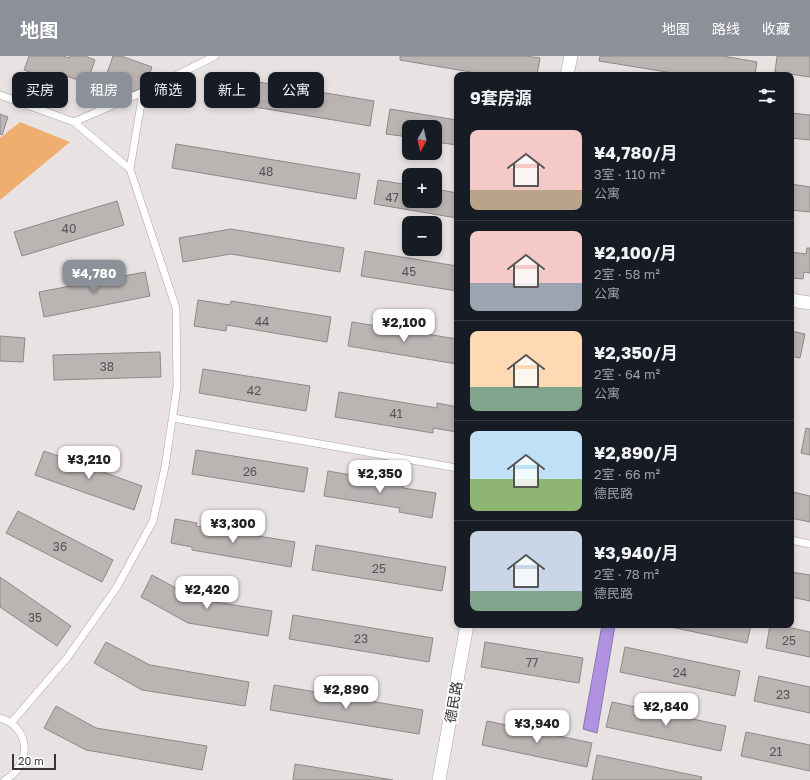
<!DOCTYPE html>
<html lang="zh">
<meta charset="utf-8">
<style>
:root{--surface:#171b24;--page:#242831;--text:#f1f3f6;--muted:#9ea1a6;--line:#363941;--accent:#8c9099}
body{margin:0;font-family:"Golos Text","Noto Sans SC",sans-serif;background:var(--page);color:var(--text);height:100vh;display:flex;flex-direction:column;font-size:15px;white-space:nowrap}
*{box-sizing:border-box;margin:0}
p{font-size:13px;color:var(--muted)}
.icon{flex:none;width:22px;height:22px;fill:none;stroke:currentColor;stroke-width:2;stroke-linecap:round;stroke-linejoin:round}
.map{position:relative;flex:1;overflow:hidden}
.details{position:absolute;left:454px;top:16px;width:340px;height:556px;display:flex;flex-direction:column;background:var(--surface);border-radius:8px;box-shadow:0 2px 6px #0003}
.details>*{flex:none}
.hud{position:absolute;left:12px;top:16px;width:380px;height:36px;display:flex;gap:8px}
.needle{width:26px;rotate:188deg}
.fabs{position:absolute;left:402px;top:64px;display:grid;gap:8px}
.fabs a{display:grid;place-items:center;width:40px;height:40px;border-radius:8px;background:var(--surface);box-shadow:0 2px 6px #0003;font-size:20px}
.scale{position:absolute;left:12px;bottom:10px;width:44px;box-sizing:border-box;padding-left:4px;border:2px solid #363434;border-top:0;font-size:11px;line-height:14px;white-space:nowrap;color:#363434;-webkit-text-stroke:3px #fff;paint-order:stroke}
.price{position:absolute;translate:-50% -34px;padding:0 9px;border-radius:8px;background:#fff;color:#222;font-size:13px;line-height:26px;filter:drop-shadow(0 1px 2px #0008)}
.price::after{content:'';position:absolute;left:50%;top:24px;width:12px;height:9px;margin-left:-6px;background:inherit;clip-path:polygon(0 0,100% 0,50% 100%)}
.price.active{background:var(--accent);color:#fff}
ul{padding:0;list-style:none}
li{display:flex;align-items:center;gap:12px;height:100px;padding:0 16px}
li+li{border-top:1px solid var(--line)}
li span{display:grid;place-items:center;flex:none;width:112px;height:80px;border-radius:8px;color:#555}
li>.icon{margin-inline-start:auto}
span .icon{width:48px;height:48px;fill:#fffc;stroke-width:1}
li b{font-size:17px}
h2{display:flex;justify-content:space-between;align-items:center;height:48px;padding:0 16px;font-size:17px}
.tag{padding:0 14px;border-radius:8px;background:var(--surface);box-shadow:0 2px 6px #0003;font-size:14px;line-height:36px}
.tag.active{background:var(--accent);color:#fff}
header{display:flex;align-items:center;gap:24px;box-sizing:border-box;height:56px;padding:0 20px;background:var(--accent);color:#fff}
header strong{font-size:19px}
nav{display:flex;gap:22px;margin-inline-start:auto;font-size:14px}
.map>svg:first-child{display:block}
.green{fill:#efae6f}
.water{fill:#b092e1;stroke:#8b76ad}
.building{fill:#bab4b3;stroke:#8e8987}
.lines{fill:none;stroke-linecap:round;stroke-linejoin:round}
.lane-casing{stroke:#a9a3a4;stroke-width:8}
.street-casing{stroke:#a9a3a4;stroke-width:14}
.lane{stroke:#fff;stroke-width:7}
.street{stroke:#fff;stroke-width:13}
.labels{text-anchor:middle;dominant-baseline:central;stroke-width:4;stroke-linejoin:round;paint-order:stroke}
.number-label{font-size:12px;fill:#575454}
.street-label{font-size:14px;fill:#363434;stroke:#fff}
</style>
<header>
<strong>地图</strong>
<nav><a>地图</a><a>路线</a><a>收藏</a></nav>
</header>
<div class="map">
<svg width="810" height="724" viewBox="0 0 810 724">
<rect width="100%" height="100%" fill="#e8e2e3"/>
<!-- green -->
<path class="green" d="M20,66l50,20 -70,58v-62z"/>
<!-- water -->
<path class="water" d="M602,569h13l-18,108 -14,-4z"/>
<!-- building -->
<path class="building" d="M29,0h34l6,2 1,-2h15l10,4 -8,23 -24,-8 -3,8 -36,-13z
M113,0h8l31,11 -7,20 -23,9 -20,-8z
M400,0h126l14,2 -3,17h-49l-88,-15z
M600,0h123l34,6 -2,13h-70l-86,-14z
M777,0h33v21l-35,-5z
M210,18l164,27 -4,25 -164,-27z
M390,53l67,11v25l-22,-3v-15h-26v10l-23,-3z
M791,57l19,2v25l-19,-2z
M0,58l8,3 -6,18 -2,-1z
M176,88l184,30 -4,25 -184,-31z
M378,124l31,5v16h26v-12l22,4v25l-83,-14z
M791,128l19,3v25l-19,-2z
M117,145l7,24 -102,31 -8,-24z
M231,173l113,19 -4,24 -109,-18 -48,8 -4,-24z
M807,192h3v25l-6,-1 -1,7 -12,-1v-26l15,2z
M365,195l92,15v25l-96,-15z
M145,216l5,24 -106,21 -5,-25z
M198,244l32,5 1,-4 100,16 -4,25 -100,-17 -1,6 -32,-5z
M352,266l105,17v25l-109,-18z
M791,275l14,3 -5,24 -9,-2z
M0,280l25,2 -2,24 -23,-1z
M160,296l1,25 -107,3 -1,-25z
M203,313l107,17 -4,25 -107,-18z
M339,336l98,16v-5l20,4v25l-24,-4v5l-98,-16z
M806,372l4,1v26l-9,-2z
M196,394l112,18 -4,24 -112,-18z
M44,395l98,35 -8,24 -99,-35z
M328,415l76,13 -1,4 33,5 -4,25 -33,-6 1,-4 -76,-12z
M793,436l17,4v26l-19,-4v-15z
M18,455l95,49 -11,22 -96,-49z
M175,463l22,4 -1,3 99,16 -4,25 -99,-17v-3l-21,-4z
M316,489l130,22 -4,24 -130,-21z
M791,516l19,3v26l-19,-4z
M152,519l44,24 76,12 -4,25 -80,-13 -47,-26z
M0,521l71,49 -14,20 -57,-39z
M293,559l140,23 -4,24 -140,-23z
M661,569h90l-4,18z
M770,569h8l32,7v25l-44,-9z
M106,586l44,23 99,17 -4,24 -103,-16 -48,-27z
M485,586l98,16 -4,25 -98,-16z
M625,591l115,24 -5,25 -115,-24z
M759,620l51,11v26l-56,-12z
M274,629l149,25 -4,24 -149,-24z
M612,646l114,24 -5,25 -115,-24z
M56,650l40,22 111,18 -5,24 -116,-20 -42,-22z
M487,665l105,22 -5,24 -105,-22z
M746,676l64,13v26l-69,-15z
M597,699l105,22 -1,3h-109z
M295,708l98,16h-100z"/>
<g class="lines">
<!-- lane casing -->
<g class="lane-casing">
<path id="lane" d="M143,36l72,-36
M0,39l74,27 56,47
M173,362l284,50
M791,484l19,4
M0,662c31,9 32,47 5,62
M11,667l56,-65 50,-71 36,-66 12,-54 12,-80 -1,-79 -46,-139 13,-77 -69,30"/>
</g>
<!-- street casing -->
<g class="street-casing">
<path id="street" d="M567,19l4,-19
M791,244l19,3
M439,724l28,-155"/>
</g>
<!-- lane -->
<use href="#lane" class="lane"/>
<!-- street -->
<use href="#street" class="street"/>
</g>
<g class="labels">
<!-- number labels -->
<g class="number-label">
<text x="266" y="115">48</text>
<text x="392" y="141">47</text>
<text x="69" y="172">40</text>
<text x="409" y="215">45</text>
<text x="262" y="265">44</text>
<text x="107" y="310">38</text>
<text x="254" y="334">42</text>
<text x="396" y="357">41</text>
<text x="250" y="415">26</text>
<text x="60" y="490">36</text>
<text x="379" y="512">25</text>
<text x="35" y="561">35</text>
<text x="361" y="582">23</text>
<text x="789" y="584">25</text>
<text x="532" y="606">77</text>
<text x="680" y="616">24</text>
<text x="783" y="638">23</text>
<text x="776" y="695">21</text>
</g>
<!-- street labels -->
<g class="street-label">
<text transform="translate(453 646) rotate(-80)">德民路</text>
</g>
</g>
</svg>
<div class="fabs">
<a><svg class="needle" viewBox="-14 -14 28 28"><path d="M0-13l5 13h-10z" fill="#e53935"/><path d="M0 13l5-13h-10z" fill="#9ea1a6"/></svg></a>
<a>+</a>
<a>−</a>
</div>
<div class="scale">20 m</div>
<b class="price active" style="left:94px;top:238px">¥4,780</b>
<b class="price" style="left:404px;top:287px">¥2,100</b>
<b class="price" style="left:89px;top:424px">¥3,210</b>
<b class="price" style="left:380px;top:438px">¥2,350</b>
<b class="price" style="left:233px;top:488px">¥3,300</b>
<b class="price" style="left:207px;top:554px">¥2,420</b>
<b class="price" style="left:346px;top:654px">¥2,890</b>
<b class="price" style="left:666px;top:671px">¥2,840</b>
<b class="price" style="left:537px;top:688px">¥3,940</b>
<div class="hud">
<a class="tag">买房</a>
<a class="tag active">租房</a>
<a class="tag">筛选</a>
<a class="tag">新上</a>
<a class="tag">公寓</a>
</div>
<section class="details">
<h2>9套房源<svg class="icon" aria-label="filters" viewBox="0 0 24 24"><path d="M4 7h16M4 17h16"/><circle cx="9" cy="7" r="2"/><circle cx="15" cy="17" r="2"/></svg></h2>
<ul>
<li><span style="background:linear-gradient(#f6c9c9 75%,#b9a48a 0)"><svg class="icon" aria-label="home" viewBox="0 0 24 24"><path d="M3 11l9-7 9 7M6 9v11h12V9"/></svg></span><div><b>¥4,780/月</b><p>3室 · 110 m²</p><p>公寓</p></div></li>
<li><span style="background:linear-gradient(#f6c9c9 65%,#9aa5b1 0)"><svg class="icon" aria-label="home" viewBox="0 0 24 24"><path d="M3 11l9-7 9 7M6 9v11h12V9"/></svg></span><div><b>¥2,100/月</b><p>2室 · 58 m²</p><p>公寓</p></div></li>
<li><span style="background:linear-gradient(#ffd9b3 70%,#7fa58c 0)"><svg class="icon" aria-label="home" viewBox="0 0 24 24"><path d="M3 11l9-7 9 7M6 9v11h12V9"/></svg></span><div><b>¥2,350/月</b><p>2室 · 64 m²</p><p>公寓</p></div></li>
<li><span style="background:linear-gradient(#bfe0f5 60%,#8fb573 0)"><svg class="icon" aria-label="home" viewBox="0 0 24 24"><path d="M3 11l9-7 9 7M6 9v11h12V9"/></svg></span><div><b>¥2,890/月</b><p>2室 · 66 m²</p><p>德民路</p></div></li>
<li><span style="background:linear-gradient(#c9d6e8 75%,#7fa58c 0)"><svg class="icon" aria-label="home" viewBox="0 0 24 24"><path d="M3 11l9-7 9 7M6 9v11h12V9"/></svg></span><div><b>¥3,940/月</b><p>2室 · 78 m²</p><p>德民路</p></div></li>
</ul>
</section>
</div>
